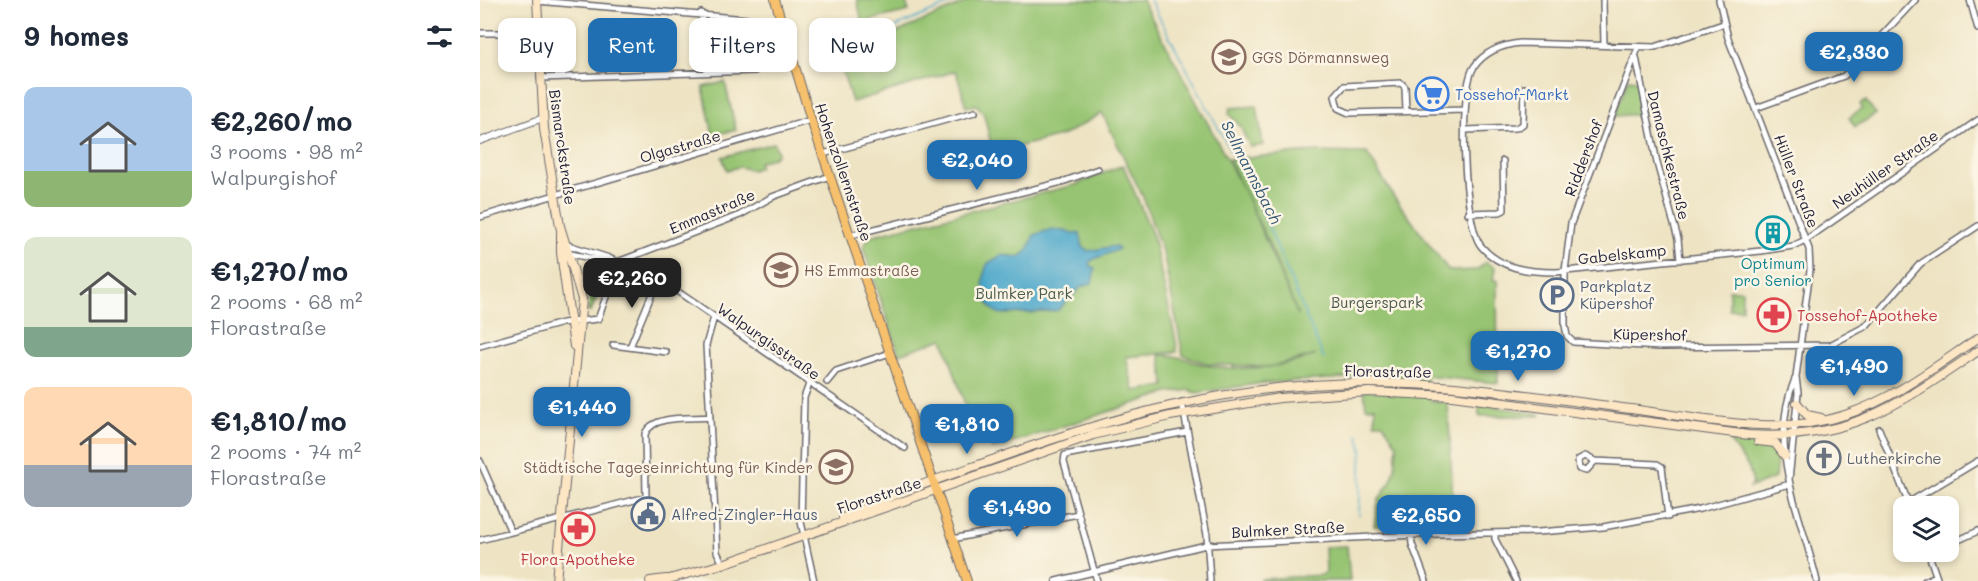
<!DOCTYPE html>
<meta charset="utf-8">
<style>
:root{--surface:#fff;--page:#f2f2f3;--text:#1f2937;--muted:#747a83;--accent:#1f6fb2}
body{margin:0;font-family:Mali,sans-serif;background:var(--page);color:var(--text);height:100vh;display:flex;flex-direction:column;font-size:22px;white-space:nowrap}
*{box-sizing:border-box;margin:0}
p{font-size:20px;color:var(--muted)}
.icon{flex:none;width:33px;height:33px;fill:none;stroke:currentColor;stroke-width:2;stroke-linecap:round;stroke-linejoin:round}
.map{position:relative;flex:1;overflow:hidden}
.details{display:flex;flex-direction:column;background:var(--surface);width:480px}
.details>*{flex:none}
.banner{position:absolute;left:18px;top:18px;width:570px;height:54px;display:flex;gap:12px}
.controls{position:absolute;left:1413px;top:496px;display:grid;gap:12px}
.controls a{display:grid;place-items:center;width:66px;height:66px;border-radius:12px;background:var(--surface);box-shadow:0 3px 9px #0003;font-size:30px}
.price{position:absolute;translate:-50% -51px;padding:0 14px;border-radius:12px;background:var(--accent);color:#fff;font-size:20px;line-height:39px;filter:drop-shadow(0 2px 3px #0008)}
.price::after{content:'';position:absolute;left:50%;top:36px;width:18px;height:14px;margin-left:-9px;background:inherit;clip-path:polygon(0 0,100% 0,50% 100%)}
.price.selected{background:#222;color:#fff}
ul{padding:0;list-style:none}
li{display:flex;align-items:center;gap:18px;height:150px;padding:0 24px}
li span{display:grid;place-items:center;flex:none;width:168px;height:120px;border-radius:12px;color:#555}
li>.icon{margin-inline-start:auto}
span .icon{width:72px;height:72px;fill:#fffc;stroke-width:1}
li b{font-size:26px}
h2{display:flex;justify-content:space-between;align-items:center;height:72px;padding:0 24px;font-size:26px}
.chip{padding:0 21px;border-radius:12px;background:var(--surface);box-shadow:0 3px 9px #0003;font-size:21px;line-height:54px}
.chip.selected{background:var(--accent);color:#fff}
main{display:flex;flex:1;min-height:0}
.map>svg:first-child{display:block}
.green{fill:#97c472;stroke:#5c7356;stroke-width:1.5}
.water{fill:#4da8cb;stroke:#386583;stroke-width:1.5}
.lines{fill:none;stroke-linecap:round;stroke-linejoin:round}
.stream{stroke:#4da8cb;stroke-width:1.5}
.minor-casing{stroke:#69666b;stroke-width:8}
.tertiary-casing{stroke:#69666b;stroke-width:8}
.secondary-casing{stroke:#69666b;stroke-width:10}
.primary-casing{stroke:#69666b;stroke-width:10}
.minor{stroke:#fff;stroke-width:5}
.tertiary{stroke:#fff;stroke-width:6}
.secondary{stroke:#fce6c4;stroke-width:8}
.primary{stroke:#f7c06c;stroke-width:8}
.labels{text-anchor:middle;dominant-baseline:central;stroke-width:5;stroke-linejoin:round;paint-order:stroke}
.education-label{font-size:15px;fill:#785e54;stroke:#fcf5e5;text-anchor:start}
.shop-label{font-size:15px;fill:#366cbe;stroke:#fcf5e5;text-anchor:start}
.street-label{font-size:15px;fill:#22223b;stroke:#fcf5e5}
.culture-label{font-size:15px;fill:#0d838f;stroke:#fcf5e5}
.service-label{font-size:15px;fill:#4e5e75;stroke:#fcf5e5;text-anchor:start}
.park-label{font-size:15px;fill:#4b5b4e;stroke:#fcf5e5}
.health-label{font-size:15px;fill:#be3a42;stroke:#fcf5e5;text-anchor:start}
.worship-label{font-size:15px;fill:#5b616d;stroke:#fcf5e5;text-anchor:start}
.water-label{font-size:16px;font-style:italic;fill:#335875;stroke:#fcf5e5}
</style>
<main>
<section class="details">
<h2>9 homes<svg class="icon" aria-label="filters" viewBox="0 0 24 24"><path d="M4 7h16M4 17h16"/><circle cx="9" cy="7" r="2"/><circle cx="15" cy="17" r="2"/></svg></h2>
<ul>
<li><span style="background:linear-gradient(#a9c7e8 70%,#8fb573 0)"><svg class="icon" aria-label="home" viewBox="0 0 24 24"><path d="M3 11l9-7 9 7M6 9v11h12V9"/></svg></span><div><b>€2,260/mo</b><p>3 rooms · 98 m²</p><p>Walpurgishof</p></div></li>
<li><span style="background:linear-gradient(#dfe7d0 75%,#7fa58c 0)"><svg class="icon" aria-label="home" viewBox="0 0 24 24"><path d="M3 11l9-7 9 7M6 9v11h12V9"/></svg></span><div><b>€1,270/mo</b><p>2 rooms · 68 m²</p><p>Florastraße</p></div></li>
<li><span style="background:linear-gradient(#ffd9b3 65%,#9aa5b1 0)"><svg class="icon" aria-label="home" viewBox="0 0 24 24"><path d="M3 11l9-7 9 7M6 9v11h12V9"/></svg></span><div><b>€1,810/mo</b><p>2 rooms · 74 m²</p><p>Florastraße</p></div></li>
</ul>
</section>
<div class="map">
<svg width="1498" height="581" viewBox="0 0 1498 581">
<rect width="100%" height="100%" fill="#fcf5e5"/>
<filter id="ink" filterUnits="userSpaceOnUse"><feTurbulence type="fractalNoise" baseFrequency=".0167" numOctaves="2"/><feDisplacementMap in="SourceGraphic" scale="12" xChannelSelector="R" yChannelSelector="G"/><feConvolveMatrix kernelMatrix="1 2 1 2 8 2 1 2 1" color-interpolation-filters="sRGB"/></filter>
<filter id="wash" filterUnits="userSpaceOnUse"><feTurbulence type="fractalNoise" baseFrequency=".008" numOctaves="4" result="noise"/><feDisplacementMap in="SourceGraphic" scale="24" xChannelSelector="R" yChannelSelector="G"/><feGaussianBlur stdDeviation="1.35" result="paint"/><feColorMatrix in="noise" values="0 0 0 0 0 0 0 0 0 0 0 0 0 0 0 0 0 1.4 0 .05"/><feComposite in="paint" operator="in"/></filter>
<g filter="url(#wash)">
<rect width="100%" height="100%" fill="#eee4c4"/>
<!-- green -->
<path class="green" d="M377,0h48l4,11 -47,11z
M491,0h171l104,195 52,120 -29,-71 -40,-85 84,-7 54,1 27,44 55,74 28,-1 9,-8 9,6 -2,12h4l1,103 -73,-7 6,25 17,1 6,120 -80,4 5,-27 12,-18 4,-13 2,-23 -14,-22h-8v-16h-9l-4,-30 -99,6 -67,10 -6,-3 -23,3 -175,56 -7,-19 -11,1 -31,-92 -44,15 -36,-107 7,-11 205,-51 48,-20 30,71 23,105 1,11 -51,5 8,34 31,-5 -5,-31c20,-1 31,8 50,11 36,5 72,2 106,-11l-47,12 -61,-3 -25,-9 -19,-98 -21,-60 -41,-84 -38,22 -71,18 -9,-39 -7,-9 -11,2 -10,-36 -104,31 -13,-43 21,6 20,-5 -7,-17z
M1148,79l9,1 7,34 -29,2z
M245,82l11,48 -23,5 -10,-48z
M1386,101l10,13 -21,13 -6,-9 13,-10 -2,-4z
M777,106l6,39 -13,2 -10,-21 -11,-12 1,-6z
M294,143l4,10 -6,5 -13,4v5l-6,3 -14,-3 -12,3 -5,-13z
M117,270h12l3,5 -10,6 -11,31h-3l4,-36z
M1249,290h13v19h-13z
M999,404l61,10v2h-61z
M1250,442l38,3 9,15 -2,18 -26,10 4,-4 -4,-16z
M867,546l3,35h-89v-2l61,-4 4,-3 -1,-25z"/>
<!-- water -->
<path class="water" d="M572,229l28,5 3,13 5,4 28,-5 3,3 -29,12v5l5,2 -3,15 -11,4 -23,23c-6,2 -56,5 -60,3 -16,-8 -18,-35 -10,-50l14,-8 18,2 8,-7 6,-15z"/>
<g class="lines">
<!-- stream -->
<path class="stream" d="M670,0l108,202 66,157
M385,40l94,-40
M878,435l4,13 -3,67"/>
</g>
</g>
<g filter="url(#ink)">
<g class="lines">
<!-- minor casing -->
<g class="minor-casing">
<path id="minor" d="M1123,0l1,45
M1239,0l9,38 81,211 1,21 -14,107 2,16 -9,87
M1490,0l8,29
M57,1l235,20 8,-3
M221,13l7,59
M1243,24l-68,23 -135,-4c-18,2 -35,8 -46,24 -16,24 -11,157 7,179 19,23 47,26 75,26l205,-21 32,-5 14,-7 171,-119
M0,33h58
M1158,48l-67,175 -6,48v54l2,11 6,6 87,5 170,-2 36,-19 54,-62 58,-38
M1156,57l21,106 21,76 2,21
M60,78l215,-7
M1276,108l88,-32 71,-76
M926,111l-1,-24 -4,-4 -57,3 -9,10 3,12 11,5 116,-3
M986,130l50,-2 7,-4 1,-36
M343,154l152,-42
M988,213l32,-1 4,-2 -1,-49
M0,217l331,-97
M371,235l211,-53 36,-13
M85,244l44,14 62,29 234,161
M86,253l49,10 125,-48 32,-18 58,-21
M102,294l7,-26 13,-4
M234,317l-8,28 11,207 6,12
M133,345l53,7
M0,346l82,-23 36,-4 16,-44 1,-12
M150,347l28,-68
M1315,379c-29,68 6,135 22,202
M347,382l9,-11 54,-18
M329,384l-5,14 -3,124 13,59
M702,402l25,133 3,46
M1399,429l31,78
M0,461l31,71
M1115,461l-9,10 -7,-2 -1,-9 7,-4 10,5 62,3 5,3 6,50
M1428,503l70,-42
M1015,533v6l21,42
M931,535l1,9 14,37
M472,539l126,-25
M0,540l166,-43 -1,-63c8,-20 46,-15 65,-17
M1468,545l30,-14
M1448,552l10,29
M576,581l150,-36 232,-11 100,-2 65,-5 97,-18 90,-25
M617,581l-33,-119 1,-7 122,-23
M1445,581l11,-5"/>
</g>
<!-- tertiary casing -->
<g class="tertiary-casing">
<path id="tertiary" d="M0,141l63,-23"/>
</g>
<!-- secondary casing -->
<g class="secondary-casing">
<path id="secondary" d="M57,0l7,129 16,97 22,73 -26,282
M81,233v20l13,93
M1317,403l10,12 14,3
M1278,441l17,2 10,13
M363,518c44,-22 92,-38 138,-54 129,-47 248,-81 387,-81 93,0 185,16 277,28 65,9 136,25 200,4 49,-16 91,-49 133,-77
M170,581l16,-2
M182,581l61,-17 370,-129 77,-19 110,-18 89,-6 83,4 297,39c99,7 151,-31 229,-84"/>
</g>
<!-- primary casing -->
<g class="primary-casing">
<path id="primary" d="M295,0l36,120 156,461"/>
</g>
<!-- minor -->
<use href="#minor" class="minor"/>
<!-- tertiary -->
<use href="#tertiary" class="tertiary"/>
<!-- secondary -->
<use href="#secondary" class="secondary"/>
<!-- primary -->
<use href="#primary" class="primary"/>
</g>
</g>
<!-- icons -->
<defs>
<g id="school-ring" transform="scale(1.725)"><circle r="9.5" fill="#fcf5e5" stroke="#8d6e63" stroke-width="1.5"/><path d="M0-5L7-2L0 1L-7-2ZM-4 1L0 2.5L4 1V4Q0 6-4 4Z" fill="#8d6e63"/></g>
<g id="supermarket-ring" transform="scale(1.725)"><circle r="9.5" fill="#fcf5e5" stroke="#3f7fe0" stroke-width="1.5"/><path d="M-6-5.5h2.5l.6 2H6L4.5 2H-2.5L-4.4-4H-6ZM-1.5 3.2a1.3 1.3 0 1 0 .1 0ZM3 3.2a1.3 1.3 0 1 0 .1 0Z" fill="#3f7fe0"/></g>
<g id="building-ring" transform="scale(1.725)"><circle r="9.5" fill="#fcf5e5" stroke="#0f9aa8" stroke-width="1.5"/><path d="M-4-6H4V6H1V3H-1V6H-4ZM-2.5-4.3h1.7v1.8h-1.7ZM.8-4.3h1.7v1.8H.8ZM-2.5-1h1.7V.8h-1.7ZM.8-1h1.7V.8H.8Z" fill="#0f9aa8"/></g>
<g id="parking-ring" transform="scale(1.725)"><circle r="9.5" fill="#fcf5e5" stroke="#5c6f8a" stroke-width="1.5"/><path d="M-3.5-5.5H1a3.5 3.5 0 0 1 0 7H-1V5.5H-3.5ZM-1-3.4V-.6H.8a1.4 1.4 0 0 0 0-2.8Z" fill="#5c6f8a"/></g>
<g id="pharmacy-ring" transform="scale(1.725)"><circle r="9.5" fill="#fcf5e5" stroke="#e0444e" stroke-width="1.5"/><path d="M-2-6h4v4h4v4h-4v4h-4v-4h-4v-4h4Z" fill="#e0444e"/></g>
<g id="church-ring" transform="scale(1.725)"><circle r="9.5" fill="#fcf5e5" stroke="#6b7280" stroke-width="1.5"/><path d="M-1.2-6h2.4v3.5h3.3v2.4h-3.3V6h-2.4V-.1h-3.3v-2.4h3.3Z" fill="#6b7280"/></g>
<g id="civic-ring" transform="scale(1.725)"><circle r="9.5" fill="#fcf5e5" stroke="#5c6f8a" stroke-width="1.5"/><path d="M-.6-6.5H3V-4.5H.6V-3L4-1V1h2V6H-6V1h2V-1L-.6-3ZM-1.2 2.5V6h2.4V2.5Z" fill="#5c6f8a"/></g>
</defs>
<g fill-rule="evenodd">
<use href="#school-ring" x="749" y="57"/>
<use href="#supermarket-ring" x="952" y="94"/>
<use href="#building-ring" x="1293" y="233"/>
<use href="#school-ring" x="301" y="270"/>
<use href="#parking-ring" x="1077" y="295"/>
<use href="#pharmacy-ring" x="1294" y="315"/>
<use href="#church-ring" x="1344" y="458"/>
<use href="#school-ring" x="356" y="467"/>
<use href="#civic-ring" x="168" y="514"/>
<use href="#pharmacy-ring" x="98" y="529"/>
</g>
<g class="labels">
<!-- education labels -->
<g class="education-label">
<text x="772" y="57">GGS Dörmannsweg</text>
<text x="324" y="270">HS Emmastraße</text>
<text x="333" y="467" text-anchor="end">Städtische Tageseinrichtung für Kinder</text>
</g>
<!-- shop labels -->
<g class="shop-label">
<text x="975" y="94">Tossehof-Markt</text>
</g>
<!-- street labels -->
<g class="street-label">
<text transform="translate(200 146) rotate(-16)">Olgastraße</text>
<text transform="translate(83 147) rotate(82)">Bismarckstraße</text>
<text transform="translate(1189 155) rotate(76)">Damaschkestraße</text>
<text transform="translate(1103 158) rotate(-69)">Riddershof</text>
<text transform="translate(1405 169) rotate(-35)">Neuhüller Straße</text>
<text transform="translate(364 172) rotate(71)">Hohenzollernstraße</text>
<text transform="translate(1317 181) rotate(69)">Hüller Straße</text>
<text transform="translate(232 211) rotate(-23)">Emmastraße</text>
<text transform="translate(1142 254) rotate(-6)">Gabelskamp</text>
<text transform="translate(1170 334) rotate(1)">Küpershof</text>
<text transform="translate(289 341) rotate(35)">Walpurgisstraße</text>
<text transform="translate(908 371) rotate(1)">Florastraße</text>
<text transform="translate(399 495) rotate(-18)">Florastraße</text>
<text transform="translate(808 529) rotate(-3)">Bulmker Straße</text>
</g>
<!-- culture labels -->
<g class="culture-label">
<text x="1293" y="263">Optimum<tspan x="1293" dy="17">pro Senior</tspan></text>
</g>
<!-- service labels -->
<g class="service-label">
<text x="1100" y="286">Parkplatz<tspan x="1100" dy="17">Küpershof</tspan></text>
<text x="191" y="514">Alfred-Zingler-Haus</text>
</g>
<!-- park labels -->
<g class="park-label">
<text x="544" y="293">Bulmker Park</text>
<text x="897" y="302">Burgerspark</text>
</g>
<!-- health labels -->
<g class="health-label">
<text x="1317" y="315">Tossehof-Apotheke</text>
<text x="98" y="559" text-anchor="middle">Flora-Apotheke</text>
</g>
<!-- worship labels -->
<g class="worship-label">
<text x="1367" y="458">Lutherkirche</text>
</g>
<!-- water labels -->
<g class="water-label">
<text transform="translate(772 172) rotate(63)">Sellmannsbach</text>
</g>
</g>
</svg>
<div class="controls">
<a><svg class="icon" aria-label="layers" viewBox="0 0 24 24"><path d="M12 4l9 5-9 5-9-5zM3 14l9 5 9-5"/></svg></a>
</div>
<b class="price" style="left:1374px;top:83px">€2,330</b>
<b class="price" style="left:497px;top:191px">€2,040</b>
<b class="price selected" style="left:152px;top:309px">€2,260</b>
<b class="price" style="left:1038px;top:382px">€1,270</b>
<b class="price" style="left:1374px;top:397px">€1,490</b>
<b class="price" style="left:102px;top:438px">€1,440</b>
<b class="price" style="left:487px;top:455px">€1,810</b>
<b class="price" style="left:537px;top:538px">€1,490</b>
<b class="price" style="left:946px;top:546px">€2,650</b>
<div class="banner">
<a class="chip">Buy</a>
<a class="chip selected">Rent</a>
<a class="chip">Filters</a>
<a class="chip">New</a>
</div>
</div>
</main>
